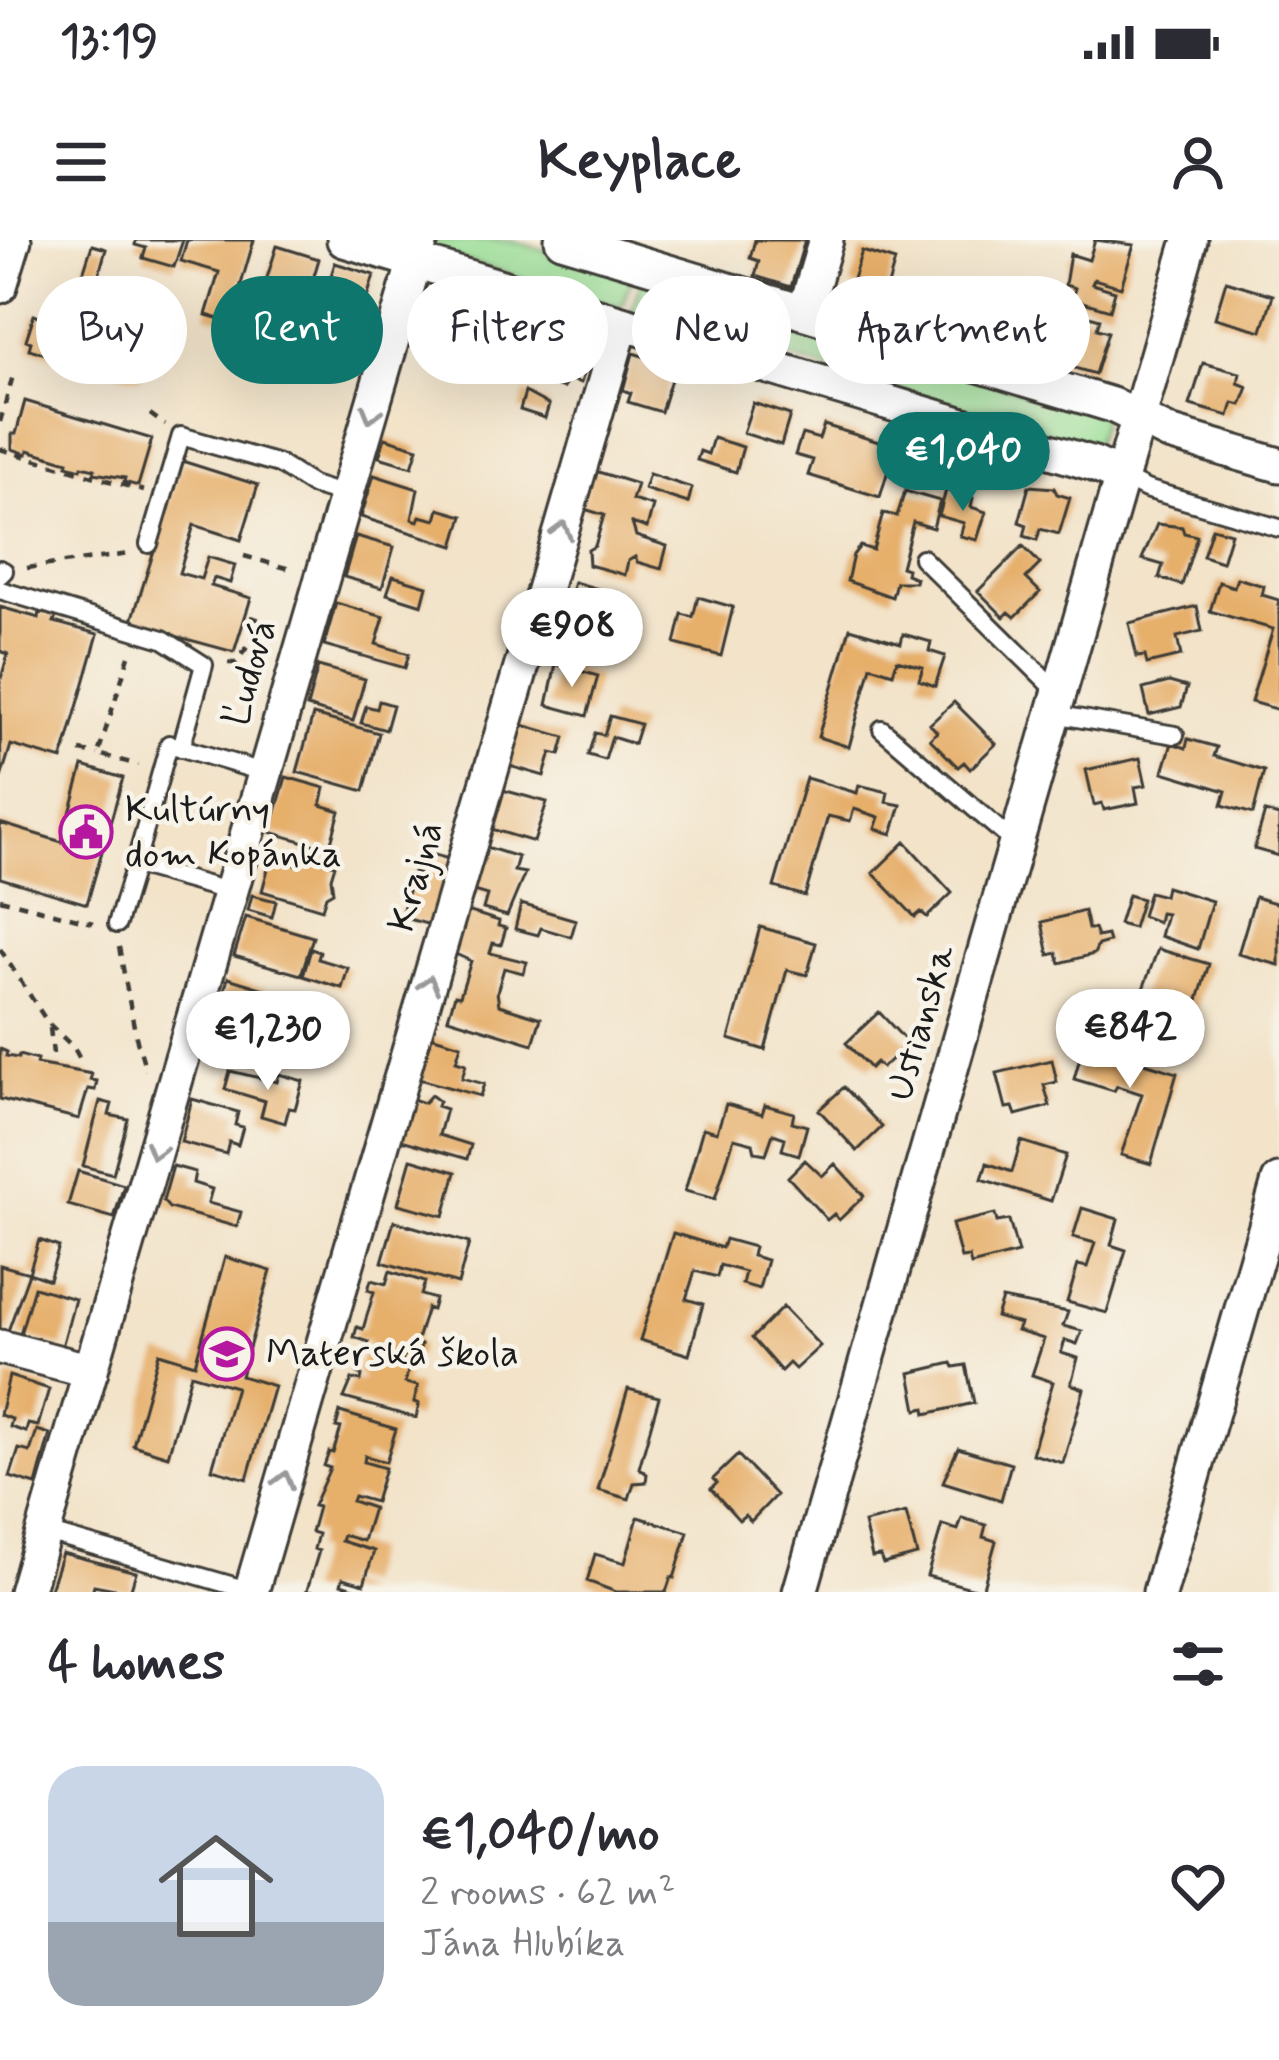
<!DOCTYPE html>
<meta charset="utf-8">
<style>
:root{--surface:#fff;--page:#f2f2f3;--text:#2b2b33;--muted:#7c7c81;--accent:#0f766e}
body{margin:0;font-family:Mynerve,sans-serif;background:var(--page);color:var(--text);height:100vh;display:flex;flex-direction:column;font-size:45px;white-space:nowrap}
*{box-sizing:border-box;margin:0}
p{font-size:39px;color:var(--muted)}
.icon{flex:none;width:66px;height:66px;fill:none;stroke:currentColor;stroke-width:2;stroke-linecap:round;stroke-linejoin:round}
.map{position:relative;height:1352px;overflow:hidden}
.sheet{display:flex;flex-direction:column;background:var(--surface);flex:1}
.sheet>*{flex:none}
.banner{position:absolute;left:36px;top:36px;width:1209px;height:108px;display:flex;gap:24px}
.price{position:absolute;translate:-50% -102px;padding:0 27px;border-radius:42px;background:#fff;color:#222;font-size:39px;line-height:78px;filter:drop-shadow(0 3px 6px #0008)}
.price::after{content:'';position:absolute;left:50%;top:72px;width:36px;height:27px;margin-left:-18px;background:inherit;clip-path:polygon(0 0,100% 0,50% 100%)}
.price.on{background:var(--accent);color:#fff}
ul{padding:0;list-style:none}
li{display:flex;align-items:center;gap:36px;height:300px;padding:0 48px}
li span{display:grid;place-items:center;flex:none;width:336px;height:240px;border-radius:36px;color:#555}
li>.icon{margin-inline-start:auto}
span .icon{width:144px;height:144px;fill:#fffc;stroke-width:1}
li b{font-size:51px}
h2{display:flex;justify-content:space-between;align-items:center;height:144px;padding:0 48px;font-size:51px}
.chip{padding:0 42px;border-radius:54px;background:var(--surface);box-shadow:0 12px 48px #0002;font-size:42px;line-height:108px}
.chip.on{background:var(--accent);color:#fff}
.status{display:flex;justify-content:space-between;align-items:center;height:84px;padding:0 60px;background:var(--surface);direction:ltr}
.status svg{height:33px;fill:currentColor}
header{display:flex;justify-content:space-between;align-items:center;height:156px;padding:0 48px;background:var(--surface);font-size:54px;font-weight:700}
.map>svg:first-child{display:block}
.green{fill:#9ade96;stroke:#5b7d59;stroke-width:3}
.building{fill:#e6af6b}
.lines{fill:none;stroke-linecap:round;stroke-linejoin:round}
.lane-casing{stroke:#3c3a36;stroke-width:22}
.street-casing{stroke:#3c3a36;stroke-width:39}
.path{stroke:#3c3a36;stroke-width:4.5;stroke-dasharray:9 9;stroke-linecap:butt}
.lane{stroke:#fff;stroke-width:16}
.street{stroke:#fff;stroke-width:33}
.oneway{stroke:#999}
.labels{text-anchor:middle;dominant-baseline:central;stroke-width:9;stroke-linejoin:round;paint-order:stroke}
.street-label{font-size:39px;fill:#1c1c1c;stroke:#f7f3e8}
.poi-label{font-size:39px;fill:#1c1c1c;stroke:#f7f3e8;text-anchor:start}
</style>
<div class="status"><b>13:19</b><svg viewBox="0 0 49 12"><path d="M0 12V9h3v3zM5 12V6h3v6zM10 12V3h3v9zM15 12V0h3v12zM26 1h20v11H26zM47 4h2v5h-2z"/></svg></div>
<header><svg class="icon" aria-label="menu" viewBox="0 0 24 24"><path d="M4 6h16M4 12h16M4 18h16"/></svg>Keyplace<svg class="icon" aria-label="person" viewBox="0 0 24 24"><circle cx="12" cy="8" r="4"/><path d="M4 21q1-7 8-7t8 7"/></svg></header>
<div class="map">
<svg width="1279" height="1352" viewBox="0 0 1279 1352">
<rect width="100%" height="100%" fill="#f7f3e8"/>
<filter id="ink" filterUnits="userSpaceOnUse"><feTurbulence type="fractalNoise" baseFrequency=".00833" numOctaves="2"/><feDisplacementMap in="SourceGraphic" scale="24" xChannelSelector="R" yChannelSelector="G"/><feConvolveMatrix kernelMatrix="1 2 1 2 8 2 1 2 1" color-interpolation-filters="sRGB"/></filter>
<filter id="wash" filterUnits="userSpaceOnUse"><feTurbulence type="fractalNoise" baseFrequency=".004" numOctaves="4" result="noise"/><feDisplacementMap in="SourceGraphic" scale="48" xChannelSelector="R" yChannelSelector="G"/><feGaussianBlur stdDeviation="2.7" result="paint"/><feColorMatrix in="noise" values="0 0 0 0 0 0 0 0 0 0 0 0 0 0 0 0 0 1.4 0 .05"/><feComposite in="paint" operator="in"/></filter>
<g filter="url(#wash)">
<rect width="100%" height="100%" fill="#f2e3c9"/>
<!-- green -->
<path class="green" d="M434,0h77l121,36 -10,31 -189,-55z
M642,38l462,137 -10,33 -463,-137z"/>
<g id="blocks">
<!-- building -->
<path class="building" d="M136,0h47l-9,27 -31,-9 3,-10 -11,-3z
M187,0h67l-24,82 -24,-7 13,-43 -38,-11z
M755,0h50l-14,47 -36,-11 4,-15 -9,-3z
M1095,0l39,5 -13,42 -27,-8 -2,5 23,7 -5,19 -38,-11 3,-11 -10,-3 5,-31 19,6z
M92,5l14,4 -19,68 -23,-7 8,-29 8,2z
M277,6l42,13 -11,37 -16,-4 -2,7 -18,-5 2,-8 -9,-2z
M862,11l33,10 -10,35 -34,-11z
M335,23l39,12 -11,36 -15,-4 -4,12 -24,-7z
M1226,41l47,14 -11,36 -47,-13z
M442,56l41,12 -14,48 -35,-11 3,-10 -6,-2z
M1069,70l31,9 -3,10 11,3 -13,42 -41,-12z
M93,71l62,17 -14,51 -63,-18z
M500,73l41,12 -16,53 -40,-12z
M34,75l50,14 -9,30 -3,3 -43,-13 2,-7 -5,-2z
M552,88l42,13 -13,42 -14,-4 -3,9 -27,-9z
M633,113l42,13 -14,46 -33,-10 3,-9 -8,-3z
M1203,123l37,10 -2,10 10,4 -7,18 -8,-2 -4,13 -39,-11z
M525,152l24,13 -4,13 -25,-8z
M25,161l127,38 -14,47 -14,-4 1,-4 -31,-5 1,-4 -13,-3 -1,3 -14,-4 1,-3 -40,-12 -1,4 -15,-5v-15h4z
M753,163l37,12 -9,30 -38,-12z
M824,185l71,22 -15,50 -72,-22 5,-15 -18,-5 7,-21 17,5z
M385,198l33,10 -6,19 -33,-10z
M713,198l30,9 -7,25 -39,-12 3,-9 8,3z
M182,221l76,24 -17,55 -47,-15 -15,48 22,6 7,-22 27,8 -5,18 -16,-5 -3,8 40,12 -17,54 -103,-28z
M592,230l45,14 -5,16 21,6 -6,22 -15,-5 4,13 31,10 -6,23 -24,-7 -2,-5 -7,4 -3,14 -36,-10 -1,-15 7,-4 9,-31 -23,-7z
M649,234l43,14 -4,15 -44,-14z
M374,235l44,14 -6,30 6,2 2,-5 16,4 3,-11 24,7 -9,30 -93,-29z
M1029,246l25,2 3,6 13,4 -11,36 -19,-5 -3,11 -13,-4 3,-11 -8,-3z
M946,250l27,8 -2,9 15,5 -9,28 -17,-4 4,-13 -25,-7z
M905,251l35,10 -7,27 -20,-6 -12,45 6,2 -1,5 10,4 -1,4h-19l-4,15 -45,-16 6,-26 7,-9 13,4 10,-37 14,3z
M1157,284l25,3 2,6 13,3 -15,49 -23,-7 4,-13 -21,-6z
M1212,288l19,5 -9,29 -19,-6z
M356,296l38,11 -12,41 -38,-11z
M1023,306l17,18 -14,14 14,14 -25,25 -6,-5 -5,5 -26,-26z
M393,336l34,10 -5,19 -35,-11z
M1237,338l27,8 -2,9 17,5v110l-28,-8 22,-73 -63,-18 9,-29 15,5z
M574,342l42,12 -3,13 5,1 -6,18 -6,-1 -9,31 -33,-10 4,-32 5,2 4,-14 -8,-3z
M698,357l35,10 -12,49 -46,-12 7,-30 11,3z
M336,363l48,14 -8,27 33,10 -4,14 -81,-23z
M1197,366l5,25 -25,6 4,19 -34,8 -2,-8 -8,1 -8,-34z
M0,367l39,11 1,-6 16,5 -2,5 44,12 -36,126 -51,-15 -10,33 -1,-96 8,-28 -8,-3z
M850,388l51,15 2,-9 28,8 -2,9 16,5 -10,30 -16,-6 4,-13 -26,-7 -4,13 -22,-7 -22,81 -31,-10z
M556,424l42,12 -11,40 -40,-11z
M318,426l47,13 -12,42 -46,-14z
M1169,442l18,5 -6,20 -32,8 -6,-26z
M379,461l14,4 -7,25 -25,-7 5,-17 11,3z
M954,462l42,42 -26,25 -6,-7 -6,5 -28,-28 7,-7 -7,-8z
M313,475l66,18 -15,58 -67,-19z
M610,476l30,8 -6,20 -22,-7 -7,23 -17,-5 7,-22 9,2z
M519,484l46,13 -5,18 -9,-2 -7,23 -38,-11z
M1188,499l29,8 -3,9 50,15 -11,43 -31,-9 4,-14 -63,-19 9,-29 14,5z
M1140,518l6,27 -11,2 3,16 -34,7 -2,-7 -8,2 -8,-35z
M83,526l40,12 -36,126 -87,-26v-55l62,19z
M286,537l39,11 -4,17 19,6 -11,38 -59,-17z
M806,538l51,15 2,-8 29,7 -2,10 15,3 -9,29 -17,-5 4,-12 -25,-8 -4,12 -22,-5 -23,80 -31,-9z
M499,549l48,13 -13,40 -46,-14z
M1265,572l14,4v40l-25,-7z
M905,602l47,51 -25,24 -6,-5 -6,5 -42,-44z
M483,606l35,11 -4,14 11,2 -18,43 -24,-7 4,-14 -17,-5z
M427,613l26,7 -19,66 -33,-9 12,-45 9,3z
M302,615l33,10 -4,13 2,14 -7,4 -4,13 -60,-18 9,-33 28,8z
M1166,647l46,14 -14,48 -38,-13 6,-22 -6,-1 -2,9 -16,-6 7,-24 15,4z
M252,655l24,6 -4,16 -24,-7z
M1128,655l14,4 -9,29 -14,-4z
M1255,657l24,7v61l-41,-11z
M521,664l55,16 -5,17 -30,-9 -3,7 -23,-6z
M464,670l35,11 -1,5 8,2 -5,17 -8,-2 -3,10 37,9 -4,11 -19,-5 -7,24 2,13 42,13 -8,26 -85,-26 7,-23 5,1 11,-35 -20,-9z
M1084,671l4,18h6l3,8 10,-2 2,7 -11,3 -4,9 -34,9 -3,-10 -8,2 -7,-33z
M246,677l67,20 -12,38 -67,-19z
M760,687l56,16 -9,32 -20,-5 -22,80 -36,-11z
M311,709l9,3 -2,7 30,9 -6,20 -39,-12z
M1158,709l51,15 -15,49 -54,-16z
M228,738l36,11 -5,15 10,2 -7,26 -46,-13z
M879,772l29,31 -26,25 -6,-6 -6,6 -24,-25z
M275,784l17,5 -4,11 22,6 -5,15 -22,-7 5,-14 -16,-5z
M427,795l34,10 -5,16 10,3 -4,14 22,6 -4,12 -65,-18z
M1086,796l41,13 -2,8 52,16 -26,91 -30,-9 21,-61 -25,-8 -3,5 -40,-12z
M0,809l7,3 -1,4 12,2 1,-3 18,5 -1,4 56,10 -2,6 7,1 -2,9 -7,-1 -9,30 -79,-20z
M1052,820l5,22 -13,3 6,21 -34,9 -3,-8 -7,1 -9,-35z
M230,831l47,11 2,-8 24,7 -8,28 -6,-1 -4,15 -24,-7 4,-15 -40,-12z
M844,847l38,40 -25,24 -38,-41z
M431,855l8,6 -2,5 9,3 -7,26 32,10 -4,14 -69,-20 12,-41 14,5z
M192,859l46,13 -3,13 8,2 -5,18 -9,-3 -3,12 -45,-12z
M100,861l12,3 -3,11 19,4 -15,55 -30,-8z
M726,864l36,10 3,-9 29,8 -2,9 15,4 -8,29 -17,-5 3,-12 -12,-4 -7,20 -11,-2 -2,-9 -19,-5 -19,61 -30,-8 18,-63 14,4z
M1021,901l45,14 -15,46 -69,-22 5,-16 25,9z
M411,919l45,13 -12,44 -46,-12z
M805,920l17,16 13,-12 29,32 -25,24 -5,-6 -7,6 -39,-43z
M173,926l22,6 -2,11 19,6 -4,14 33,9 -4,15 -68,-19 -6,-7z
M78,931l46,14 -10,33 -46,-13z
M1082,968l36,11 -7,26 15,5 -19,63 -40,-11 11,-37 9,2 8,-24 -22,-6z
M995,974l2,8 12,-2 9,33 -47,12 -2,-8 -8,1 -9,-34z
M394,981l75,22 -11,41 -76,-22z
M673,993l49,15 3,-9 29,8 -2,9 15,4 -8,29 -17,-5 3,-12 -25,-7 -3,12 -22,-6 -9,28 17,5 -14,51 -49,-15z
M39,1000l20,7 -10,33 -20,-7 -21,58 -8,-2v-64l29,8z
M225,1017l46,14 -30,105 33,10 -27,93 -35,-10 24,-82 -45,-13 -23,82 -35,-11 26,-92 36,11z
M390,1031l35,11 -4,13 14,4 -3,11 -5,-2 -11,35 5,2 -3,11 -13,-4 -4,13 8,2 -4,16 13,3 -4,16 5,2 -3,14 -72,-20 8,-19 9,2 1,-5 -5,-4 12,-30 -15,-5 3,-10 6,2 11,-37 -6,-2 3,-10 15,4z
M34,1047l41,12 -13,48 -42,-13z
M1002,1059l66,13 -5,14 19,5 -5,13 -12,-4 -4,13 17,5 -7,26 13,5 -21,74 -31,-9 21,-72 -21,-7 12,-36 -27,-8 3,-7 -24,-7z
M783,1067l37,39 -25,23 -6,-6 -8,8 -29,-33z
M952,1123l2,4 12,-2 8,38 -48,11 -1,-6 -8,2 -7,-37z
M9,1136l40,13 -11,37 -10,-2 -2,8 -16,-5 2,-8 -12,-4z
M628,1149l31,8 -20,71 8,6 -1,8 -12,1 -5,16 -31,-9z
M340,1172l56,17 -10,33 -21,-6 -1,6 21,6 -10,34 -21,-6 -2,5 21,7 -10,33 -20,-6 -2,6 33,10 -10,33 -21,-6 -2,6 24,8h-53l-5,-2 12,-39 -5,-2 4,-15 -7,-2 7,-25 -5,-1 17,-38 -6,-2 5,-14 4,1 8,-25 -5,-1z
M37,1190l13,4 -14,51 -26,-8 9,-28 11,3z
M958,1208l53,16 -10,36 -58,-18z
M738,1215l38,40 -25,26 -6,-6 -6,5 -28,-31 6,-6 -4,-4z
M906,1273l11,42 -34,9 -3,-8 -8,1 -8,-34z
M638,1277l50,15 -14,46 -3,-1 -5,15h-50l-29,-11 8,-27 30,9z
M962,1278l24,7 -3,12 13,4 -14,50 -55,-15 15,-51 16,5z
M62,1313l74,19 -6,20 -36,-7 -2,7h-43z"/>
</g>
</g>
<g filter="url(#ink)">
<use href="#blocks" fill-opacity="0" stroke="#3c3a36" stroke-width="3"/>
<g class="lines">
<!-- lane casing -->
<g class="lane-casing">
<path id="lane" d="M1122,237l24,12 133,39
M149,304l32,-108 98,28 33,21 35,11
M922,318l138,136
M0,329l4,2 -4,4
M0,350l163,49 41,26 -23,83
M1054,474l121,21
M882,489l135,116
M231,652l-96,-27 34,-121 97,29
M117,684l18,-59
M43,1291l208,60"/>
</g>
<!-- street casing -->
<g class="street-casing">
<path id="street" d="M344,0l750,224 28,13
M562,0l550,165 57,28 110,32
M0,46l14,-46
M805,71l21,-71
M0,1107l91,24
M26,1352l395,-1352
M251,1352l371,-1269
M800,1352l390,-1352
M1160,1352l119,-411"/>
</g>
<!-- path -->
<path class="path" d="M150,174l15,11
M0,182l14,-50
M0,209l144,42
M244,316l46,13
M27,328l102,-14
M250,377l29,8
M129,416l-31,98 40,11
M228,423h8l29,-42
M80,511l18,3
M0,659l93,24
M119,707l17,90 10,33
M0,709l48,74 26,25 7,13
M50,788l3,26"/>
<!-- lane -->
<use href="#lane" class="lane"/>
<!-- street -->
<use href="#street" class="street"/>
</g>
<!-- one-way arrows -->
<defs><path id="oneway-chevron" d="M-2-3.5L2.5 0L-2 3.5" fill="none" stroke-width="1.6" stroke-linecap="round" stroke-linejoin="round" transform="scale(3)"/></defs>
<g class="oneway">
<use href="#oneway-chevron" transform="translate(371 174) rotate(106)"/>
<use href="#oneway-chevron" transform="translate(562 290) rotate(-74)"/>
<use href="#oneway-chevron" transform="translate(429 744) rotate(-74)"/>
<use href="#oneway-chevron" transform="translate(155 911) rotate(106)"/>
<use href="#oneway-chevron" transform="translate(284 1240) rotate(-74)"/>
</g>
</g>
<!-- icons -->
<defs>
<g id="civic-ring" transform="scale(2.7)"><circle r="9.5" fill="#f7f3e8" stroke="#b5179e" stroke-width="1.5"/><path d="M-.6-6.5H3V-4.5H.6V-3L4-1V1h2V6H-6V1h2V-1L-.6-3ZM-1.2 2.5V6h2.4V2.5Z" fill="#b5179e"/></g>
<g id="school-ring" transform="scale(2.7)"><circle r="9.5" fill="#f7f3e8" stroke="#b5179e" stroke-width="1.5"/><path d="M0-5L7-2L0 1L-7-2ZM-4 1L0 2.5L4 1V4Q0 6-4 4Z" fill="#b5179e"/></g>
</defs>
<g fill-rule="evenodd">
<use href="#civic-ring" x="86" y="592"/>
<use href="#school-ring" x="227" y="1114"/>
</g>
<g class="labels">
<!-- street labels -->
<g class="street-label">
<text transform="translate(251 433) rotate(-74)">Ľudová</text>
<text transform="translate(417 637) rotate(-74)">Krajná</text>
<text transform="translate(922 783) rotate(-74)">Ustianska</text>
</g>
<!-- poi labels -->
<g class="poi-label">
<text x="125" y="570">Kultúrny<tspan x="125" dy="45">dom Kopánka</tspan></text>
<text x="266" y="1114">Materská škola</text>
</g>
</g>
</svg>
<b class="price on" style="left:963px;top:274px">€1,040</b>
<b class="price" style="left:572px;top:450px">€908</b>
<b class="price" style="left:1130px;top:851px">€842</b>
<b class="price" style="left:268px;top:853px">€1,230</b>
<div class="banner">
<a class="chip">Buy</a>
<a class="chip on">Rent</a>
<a class="chip">Filters</a>
<a class="chip">New</a>
<a class="chip">Apartment</a>
</div>
</div>
<section class="sheet">
<h2>4 homes<svg class="icon" aria-label="filters" viewBox="0 0 24 24"><path d="M4 7h16M4 17h16"/><circle cx="9" cy="7" r="2"/><circle cx="15" cy="17" r="2"/></svg></h2>
<ul>
<li><span style="background:linear-gradient(#c9d6e8 65%,#9aa5b1 0)"><svg class="icon" aria-label="home" viewBox="0 0 24 24"><path d="M3 11l9-7 9 7M6 9v11h12V9"/></svg></span><div><b>€1,040/mo</b><p>2 rooms · 62 m²</p><p>Jána Hlubíka</p></div><svg class="icon" aria-label="heart" viewBox="0 0 24 24"><path d="M12 20l-8-8c-3-5 5-10 8-4 3-6 11-1 8 4z"/></svg></li>
</ul>
</section>
